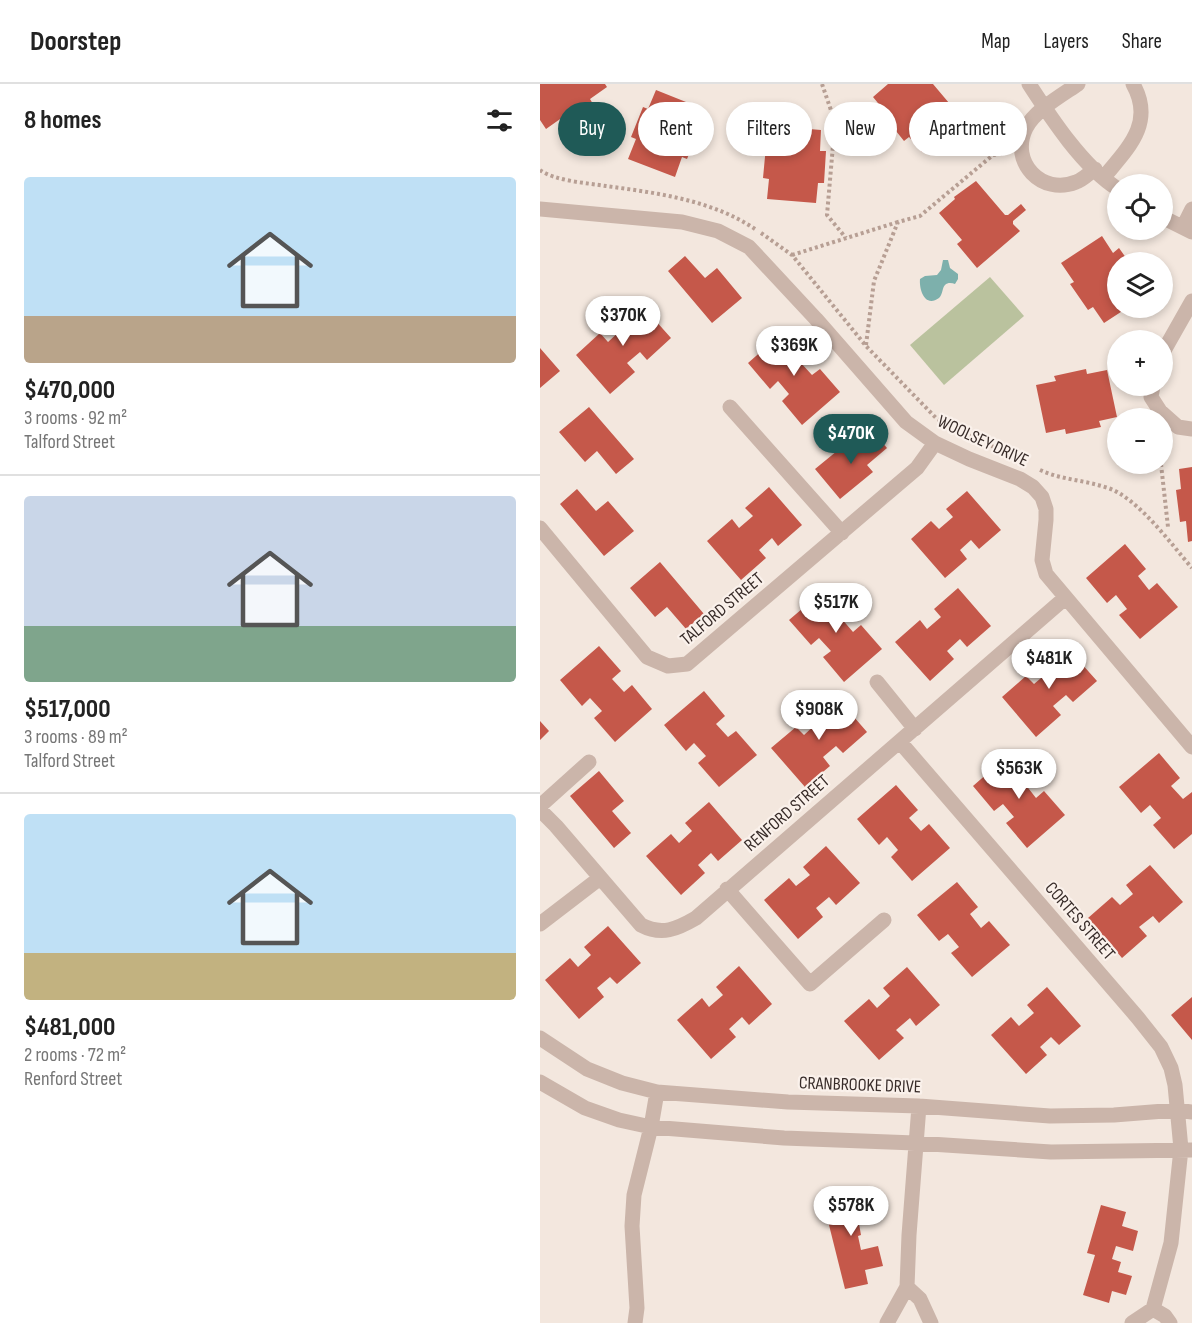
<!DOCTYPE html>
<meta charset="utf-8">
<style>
:root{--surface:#fff;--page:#f6f6f6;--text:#222;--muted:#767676;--line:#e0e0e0;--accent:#1f5a57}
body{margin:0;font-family:"Sofia Sans Condensed",sans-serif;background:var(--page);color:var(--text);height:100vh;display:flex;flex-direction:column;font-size:22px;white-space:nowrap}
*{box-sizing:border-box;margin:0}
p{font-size:20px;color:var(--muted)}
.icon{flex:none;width:33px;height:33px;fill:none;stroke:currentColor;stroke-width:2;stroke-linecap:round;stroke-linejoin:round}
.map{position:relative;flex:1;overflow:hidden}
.details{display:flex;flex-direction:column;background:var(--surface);width:540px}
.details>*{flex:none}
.hud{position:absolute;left:18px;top:18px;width:543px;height:54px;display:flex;gap:12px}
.tools{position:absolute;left:567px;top:90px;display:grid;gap:12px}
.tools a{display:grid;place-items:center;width:66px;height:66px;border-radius:50%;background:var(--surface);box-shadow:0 3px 9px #0003;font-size:30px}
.price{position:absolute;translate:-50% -51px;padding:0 14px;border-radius:21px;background:#fff;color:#222;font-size:20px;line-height:39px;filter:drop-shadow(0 2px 3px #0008)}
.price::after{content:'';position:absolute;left:50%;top:36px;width:18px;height:14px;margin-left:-9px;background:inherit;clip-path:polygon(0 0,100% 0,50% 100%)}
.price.selected{background:var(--accent);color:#fff}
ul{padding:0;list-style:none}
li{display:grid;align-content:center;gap:12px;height:318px;padding:0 24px}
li+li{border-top:2px solid var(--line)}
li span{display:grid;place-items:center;height:186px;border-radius:6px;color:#555}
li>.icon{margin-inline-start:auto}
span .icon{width:108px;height:108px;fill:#fffc;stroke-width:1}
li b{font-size:26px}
h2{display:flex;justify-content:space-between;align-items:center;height:72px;padding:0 24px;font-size:26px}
.chip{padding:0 21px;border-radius:27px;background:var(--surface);box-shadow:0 3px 9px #0003;font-size:21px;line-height:54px}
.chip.selected{background:var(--accent);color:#fff}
header{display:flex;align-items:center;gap:36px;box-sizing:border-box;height:84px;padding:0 30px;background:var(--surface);border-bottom:2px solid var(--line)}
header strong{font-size:28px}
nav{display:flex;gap:33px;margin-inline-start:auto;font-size:21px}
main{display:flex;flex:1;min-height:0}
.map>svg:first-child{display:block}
.green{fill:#bac29e}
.water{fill:#7db0ac}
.building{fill:#c5584a}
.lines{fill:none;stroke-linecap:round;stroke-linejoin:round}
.path{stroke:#b79f94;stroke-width:4;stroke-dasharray:3 3;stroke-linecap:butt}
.minor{stroke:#cbb5aa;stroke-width:15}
.labels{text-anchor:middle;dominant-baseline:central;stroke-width:4.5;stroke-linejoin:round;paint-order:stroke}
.street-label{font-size:18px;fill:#382c29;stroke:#faf1eb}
</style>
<header>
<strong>Doorstep</strong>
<nav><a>Map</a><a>Layers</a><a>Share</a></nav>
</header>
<main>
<section class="details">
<h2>8 homes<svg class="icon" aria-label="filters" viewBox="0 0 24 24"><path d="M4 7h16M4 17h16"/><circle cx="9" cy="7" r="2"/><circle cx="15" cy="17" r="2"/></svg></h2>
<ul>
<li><span style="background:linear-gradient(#bfe0f5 75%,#b9a48a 0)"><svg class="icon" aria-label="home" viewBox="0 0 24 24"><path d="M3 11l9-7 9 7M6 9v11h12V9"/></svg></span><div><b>$470,000</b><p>3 rooms · 92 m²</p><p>Talford Street</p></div></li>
<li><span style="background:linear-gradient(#c9d6e8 70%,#7fa58c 0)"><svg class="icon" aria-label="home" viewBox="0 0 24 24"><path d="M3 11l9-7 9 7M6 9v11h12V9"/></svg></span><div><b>$517,000</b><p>3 rooms · 89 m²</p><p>Talford Street</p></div></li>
<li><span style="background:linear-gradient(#bfe0f5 75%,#c2b280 0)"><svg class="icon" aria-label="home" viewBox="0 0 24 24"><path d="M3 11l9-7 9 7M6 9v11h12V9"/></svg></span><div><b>$481,000</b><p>2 rooms · 72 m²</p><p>Renford Street</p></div></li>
</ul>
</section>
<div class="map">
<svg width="652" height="1239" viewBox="0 0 652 1239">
<rect width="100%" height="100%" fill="#f3e7de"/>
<!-- green -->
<path class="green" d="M450,193l34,39 -80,69 -34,-40z"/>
<!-- water -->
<path class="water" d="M403,176h5l2,8 8,6v5l-3,5c-3,-1 -7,-2 -10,1 -3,3 -2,9 -6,13 -14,10 -20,-8 -19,-19l5,-3 12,-1 4,-5z"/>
<!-- building -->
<path class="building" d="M0,0h65l2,3 -17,12 3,5 -27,18 -3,-5 -17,12 -6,-9z
M348,0h45l16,19 -5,2 13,16 -35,31 -13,-15 -5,4 -20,-25 3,-2 -14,-17z
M116,6l45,18 -8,19 6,3 -12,29 -5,-2 -7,20 -47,-18 8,-20 -5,-2 12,-30 5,2z
M233,42l48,4 -1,21h6l-2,32h-6l-2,20 -49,-4 2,-20 -6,-1 3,-32h5z
M436,97l29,34h3l13,-11 5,6 -13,11v3l7,7 -43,37 -20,-24 5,-4 -23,-27 16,-14 -1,-2z
M562,152l11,17 6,-5 10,14h-11v46h9l-23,15 -11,-16 -5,3 -18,-26 4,-2 -13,-19z
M145,172l20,22 12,-10 25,30 -30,25 -44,-52z
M98,217l33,37 -24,22 -7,-8 -13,11 8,9 -25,22 -34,-39 24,-22 8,9 13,-12 -7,-8z
M247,245l22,25 -9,8 12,13 8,-6 20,23 -38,33 -20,-24 7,-7 -11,-13 -8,8 -22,-26z
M0,264l20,23 -20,17z
M546,285l1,5 20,-4 10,47 -18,4 2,6 -35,7 -1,-5 -19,4 -10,-48 20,-4 -2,-5z
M49,323l45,52 -18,15 -19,-23 -12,11 -26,-30z
M332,347l15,17 -20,17 6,7 -33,27 -25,-30 33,-27 4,6z
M652,383v74l-4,1 -2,-21 -6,1 -4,-32 5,-1 -2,-20z
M229,403l33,38 -24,21 -6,-8 -13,12 7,8 -25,22 -34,-39 25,-22 7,9 14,-12 -8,-8z
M37,405l19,22 12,-10 26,30 -30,25 -44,-52z
M427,407l34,39 -22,19 -8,-9 -11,10 7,9 -22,19 -34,-39 20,-18 8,8 14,-12 -7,-8z
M585,460l21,25 -8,7 11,14 8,-7 21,24 -38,32 -21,-24 8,-6 -11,-14 -9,8 -21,-25z
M120,478l44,52 -18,15 -19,-22 -12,10 -25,-29z
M289,502l21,25 -9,7 12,14 8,-7 21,24 -38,33 -21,-25 8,-6 -12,-13 -8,7 -22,-25z
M418,504l33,38 -24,21 -7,-8 -13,12 7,8 -24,22 -35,-39 25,-22 7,9 14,-12 -7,-8z
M524,560l33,37 -24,21 -7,-7 -13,11 8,9 -25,22 -34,-40 24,-21 8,8 13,-11 -7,-9z
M59,562l22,25 -9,8 12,13 8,-7 20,24 -37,33 -21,-24 8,-7 -12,-13 -8,8 -22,-26z
M164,607l21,25 -9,8 12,13 8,-6 21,24 -38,32 -21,-24 8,-7 -12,-13 -8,8 -22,-26z
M294,610l33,38 -24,21 -7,-7 -13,11 7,9 -25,21 -34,-39 25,-21 8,8 13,-12 -7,-8z
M0,637l9,10 -9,9z
M472,668l21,25 -8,7 11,14 8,-7 21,24 -38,33 -21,-25 8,-6 -11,-13 -9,7 -21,-25z
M619,669l21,25 -9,8 12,13 9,-7v42l-18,15 -21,-24 8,-7 -11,-13 -9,8 -22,-26z
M59,687l25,30 -12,10 19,22 -17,15 -44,-52z
M356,701l22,25 -9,8 12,13 8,-7 21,24 -38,33 -21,-24 7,-7 -11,-13 -8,8 -22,-26z
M169,718l33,38 -24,21 -7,-8 -13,12 7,8 -24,22 -35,-39 25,-22 8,9 13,-12 -7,-8z
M286,762l34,37 -24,22 -7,-8 -13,11 7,9 -25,22 -34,-39 25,-22 7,8 14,-11 -7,-8z
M610,781l33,37 -24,21 -6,-7 -14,11 8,9 -25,22 -34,-40 24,-21 8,8 13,-11 -7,-9z
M417,798l21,25 -8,7 11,14 8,-7 21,24 -38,32 -21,-24 8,-6 -11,-13 -9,7 -22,-26z
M68,842l33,37 -24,21 -7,-7 -13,11 7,9 -25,22 -34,-39 25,-22 8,9 13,-12 -7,-8z
M199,882l33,38 -23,21 -7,-8 -13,12 7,8 -25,22 -34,-39 25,-22 7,9 14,-12 -7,-8z
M367,883l33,38 -24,21 -6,-8 -14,12 8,8 -25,22 -35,-39 25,-22 8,9 13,-12 -7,-8z
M507,903l34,39 -22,19 -8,-8 -11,10 7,8 -21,19 -35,-39 20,-18 8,9 15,-13 -7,-8z
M652,913v43l-21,-25z
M312,1106l3,10 12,-3 6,23 -14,4 2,11 -3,1 3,14 17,-4 5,20 -18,4 3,14 -23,5 -23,-92z
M561,1121l25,7 -4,14 16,5 -5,20 -17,-5 -4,13 9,3 -3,10 14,4 -6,19 -14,-4 -3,12 -26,-8 12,-40 -8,-2z"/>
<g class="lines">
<!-- path -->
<path class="path" d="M282,0l13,38 -8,93 19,23
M0,86c15,11 47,13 66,16 51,7 106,14 149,43
M221,149l31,22 74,91 71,73 75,37
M252,171l106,-33
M326,261l8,-64 24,-59 22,-6 73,-61 13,-2
M621,380l7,63
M500,386c22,10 45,10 68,18 30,10 63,56 84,80"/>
<!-- minor -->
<path class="minor" d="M489,0c22,34 54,83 89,105
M538,0c-16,11 -44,27 -52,44 -17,34 16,68 50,54 7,-2 13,-9 19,-13
M564,93c24,-29 51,-54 29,-93
M0,125l142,13 36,9 31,16 67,72 90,103 29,21 34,16 51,20 13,8 9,10 4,12v11l-4,40 4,14 146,173
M622,133l30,15
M643,143l9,-18
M622,270l30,-53
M613,302l-2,11 9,14 18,16 14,2
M190,323l112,126
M0,444l107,129 21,9 19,-2 230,-196 18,-25
M337,598l38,47
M360,658l238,276 23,29 10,21 4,17 6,64 -10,94 -18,66 -21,14
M0,722l49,-44
M0,726l16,16 85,99c21,11 36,4 55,-7l369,-320
M187,805l83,95 74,-64
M0,840l60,-46
M0,954l47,31 35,14 35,9 131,10 131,4 131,10 64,-1 63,-5 15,2
M0,998l45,26 34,12 32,7 133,11 131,5 136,9 141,-2
M367,1203l13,12 11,24
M613,1225l12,7 5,7
M95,1239l2,-15 -5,-82 2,-31 17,-68 6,-35
M347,1239l20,-36 2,-52 10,-129"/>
</g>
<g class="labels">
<!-- street labels -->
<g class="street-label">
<text transform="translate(443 357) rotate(25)">WOOLSEY DRIVE</text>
<text transform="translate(182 525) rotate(-40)">TALFORD STREET</text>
<text transform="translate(247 729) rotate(-41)">RENFORD STREET</text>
<text transform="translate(540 837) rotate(49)">CORTES STREET</text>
<text transform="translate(320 1001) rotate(2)">CRANBROOKE DRIVE</text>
</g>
</g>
</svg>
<div class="tools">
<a><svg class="icon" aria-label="locate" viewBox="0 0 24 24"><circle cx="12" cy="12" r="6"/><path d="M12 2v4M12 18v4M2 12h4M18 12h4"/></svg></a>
<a><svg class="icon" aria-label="layers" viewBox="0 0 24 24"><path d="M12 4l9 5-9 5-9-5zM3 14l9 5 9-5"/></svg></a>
<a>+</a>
<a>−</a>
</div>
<b class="price" style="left:83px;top:263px">$370K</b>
<b class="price" style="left:254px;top:293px">$369K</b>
<b class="price selected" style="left:311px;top:381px">$470K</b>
<b class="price" style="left:296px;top:550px">$517K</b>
<b class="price" style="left:509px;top:606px">$481K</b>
<b class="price" style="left:279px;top:657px">$908K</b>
<b class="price" style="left:479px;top:716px">$563K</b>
<b class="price" style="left:311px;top:1153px">$578K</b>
<div class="hud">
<a class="chip selected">Buy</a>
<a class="chip">Rent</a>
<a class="chip">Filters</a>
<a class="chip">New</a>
<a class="chip">Apartment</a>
</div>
</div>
</main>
